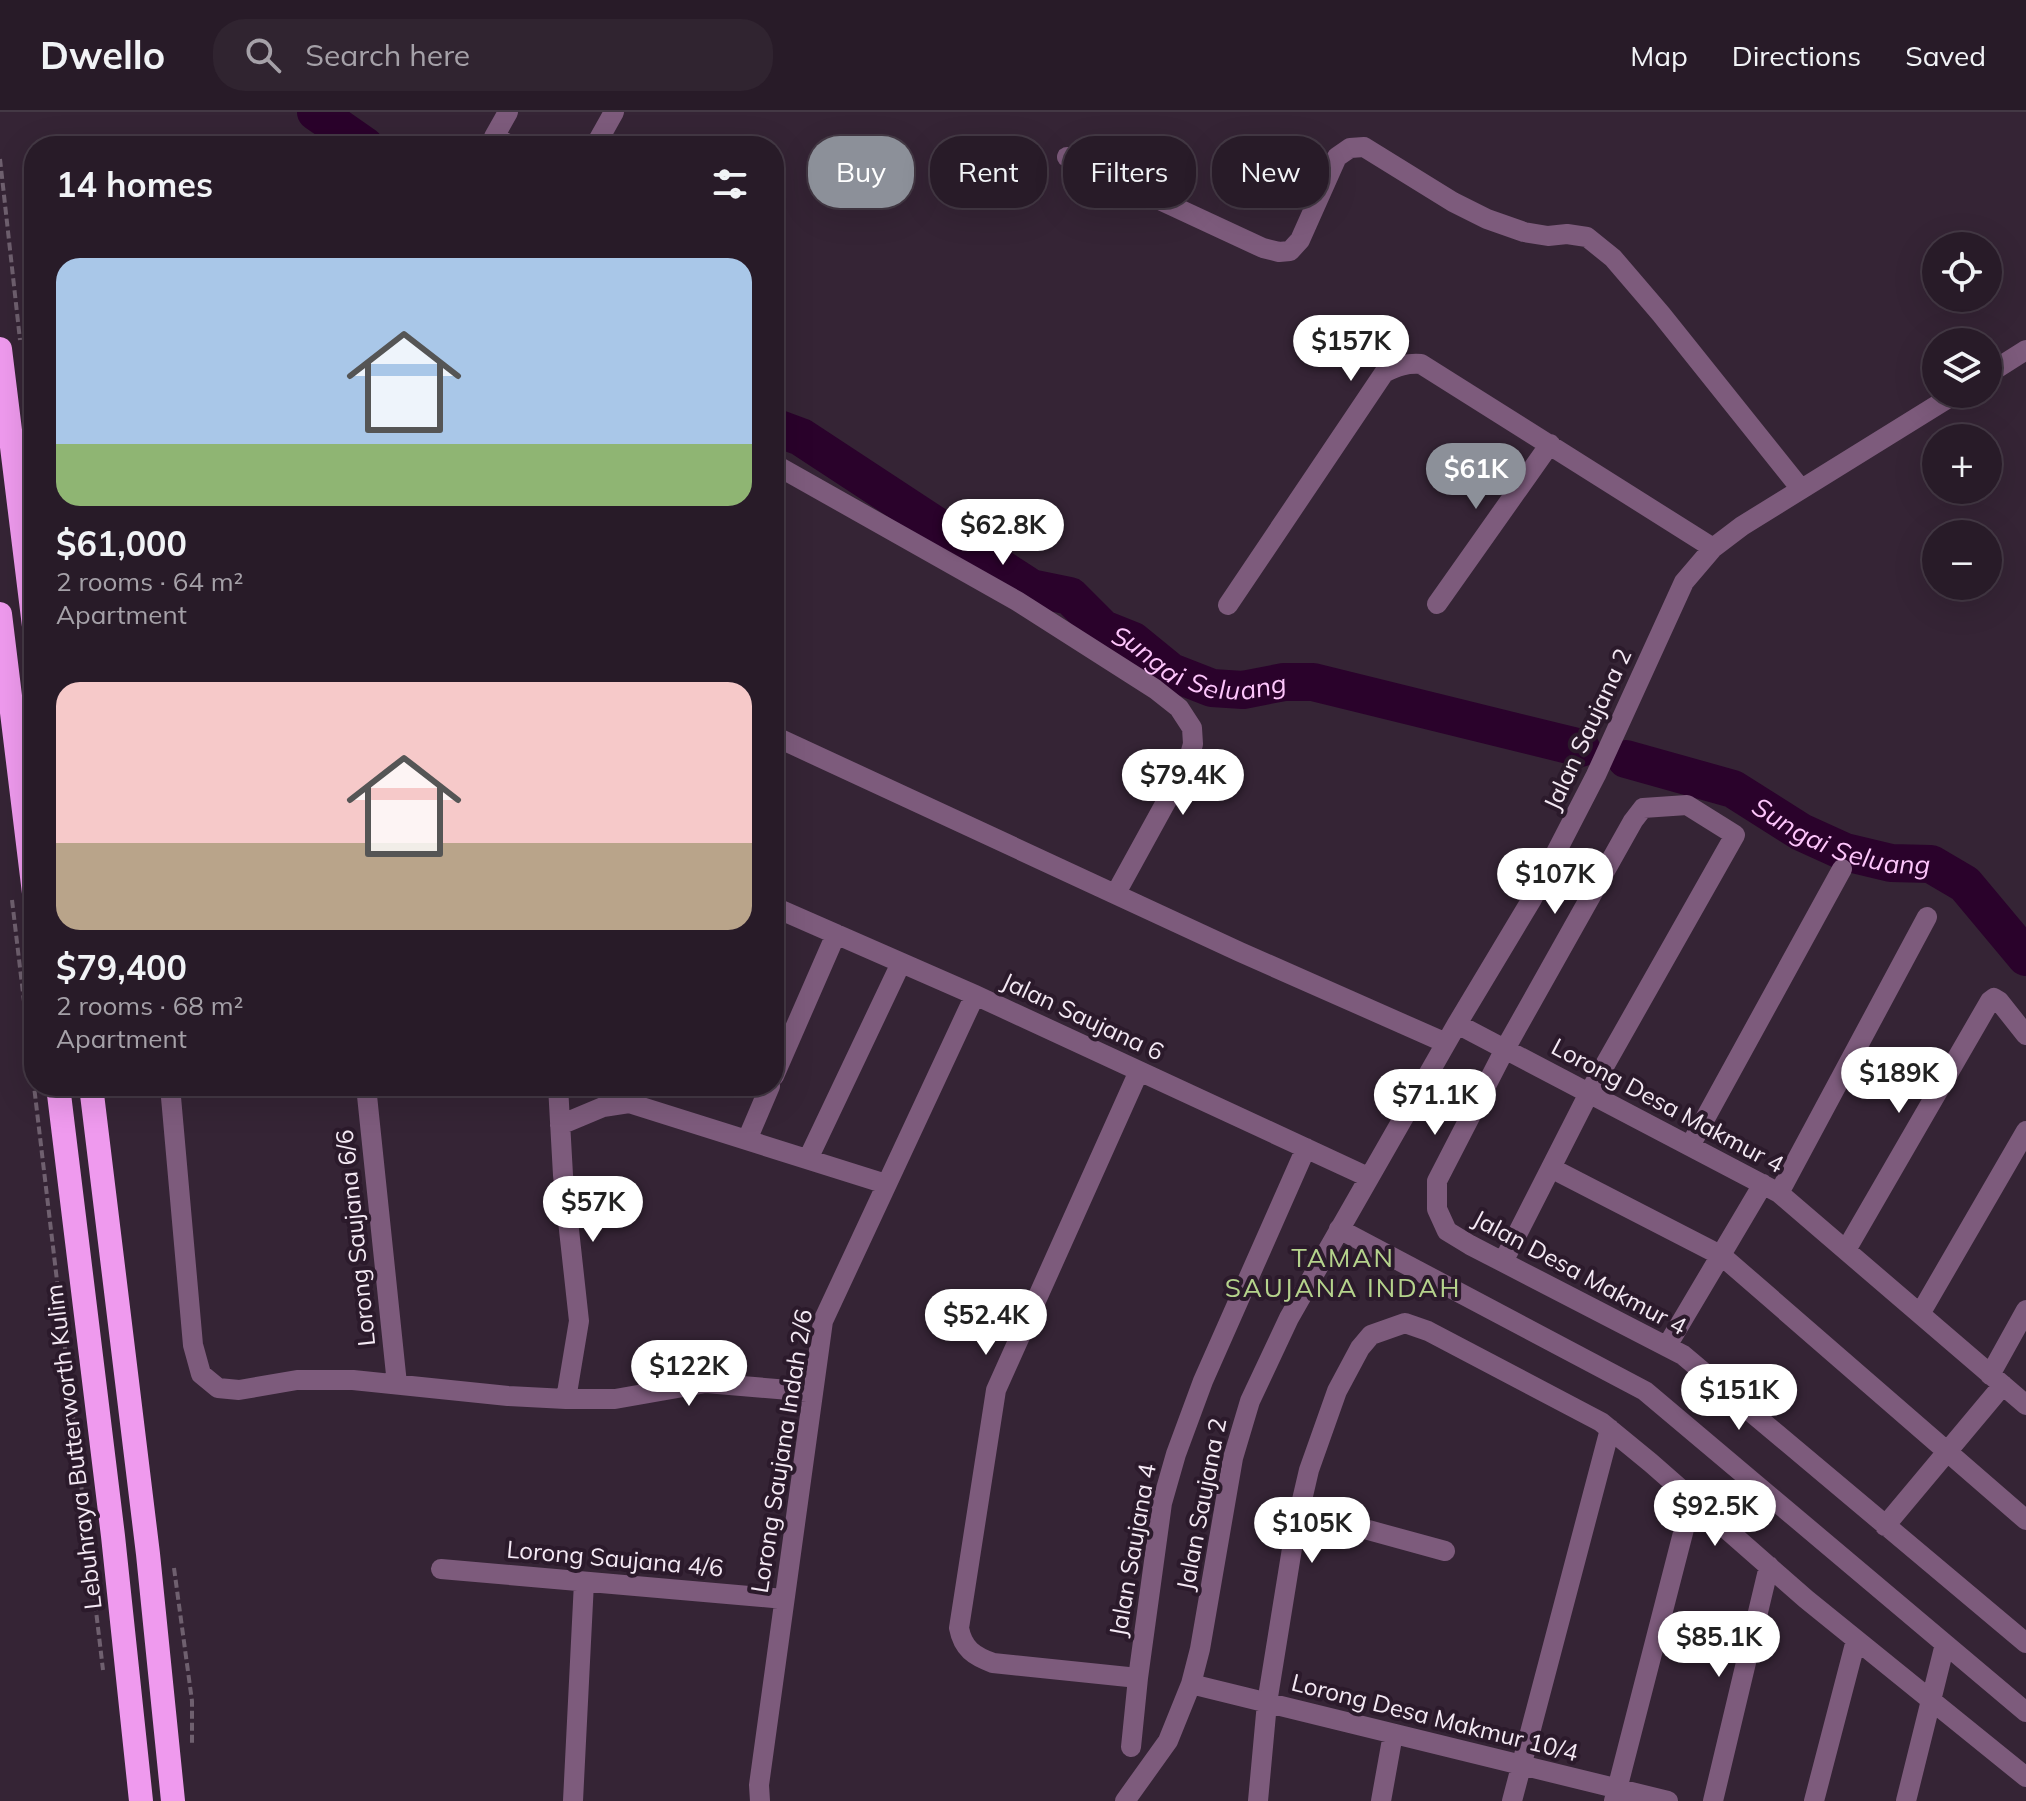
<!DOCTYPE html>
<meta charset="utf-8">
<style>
:root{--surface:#281b28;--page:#302430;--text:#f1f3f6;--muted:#a5a1a8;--line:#443945;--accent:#8c9099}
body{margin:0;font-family:Mulish,sans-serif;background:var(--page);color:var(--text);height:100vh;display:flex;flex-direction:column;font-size:30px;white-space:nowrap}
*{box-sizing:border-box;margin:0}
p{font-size:26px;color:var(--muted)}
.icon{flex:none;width:44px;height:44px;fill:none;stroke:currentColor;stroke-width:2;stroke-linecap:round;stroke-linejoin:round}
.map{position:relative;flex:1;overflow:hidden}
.panel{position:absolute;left:24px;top:24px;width:760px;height:960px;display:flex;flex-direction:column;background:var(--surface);border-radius:32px;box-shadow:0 8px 32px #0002,0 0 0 2px var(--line)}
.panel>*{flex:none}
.banner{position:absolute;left:808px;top:24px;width:760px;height:72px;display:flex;gap:16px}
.fabs{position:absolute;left:1922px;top:120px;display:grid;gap:16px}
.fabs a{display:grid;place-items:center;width:80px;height:80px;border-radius:50%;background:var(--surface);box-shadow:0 8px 32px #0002,0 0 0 2px var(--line);font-size:40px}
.price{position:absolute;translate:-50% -68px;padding:0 18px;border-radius:28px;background:#fff;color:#222;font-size:26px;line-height:52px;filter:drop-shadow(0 2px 4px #0008)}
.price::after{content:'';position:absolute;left:50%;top:48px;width:24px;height:18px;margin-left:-12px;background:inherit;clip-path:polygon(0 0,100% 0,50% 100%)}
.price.selected{background:var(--accent);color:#fff}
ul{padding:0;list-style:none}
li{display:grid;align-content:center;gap:16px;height:424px;padding:0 32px}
li span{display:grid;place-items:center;height:248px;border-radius:24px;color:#555}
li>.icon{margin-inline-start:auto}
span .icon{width:144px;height:144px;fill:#fffc;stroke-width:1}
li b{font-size:34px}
h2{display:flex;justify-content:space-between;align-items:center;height:96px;padding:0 32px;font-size:34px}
.tag{padding:0 28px;border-radius:32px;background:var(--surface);box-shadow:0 8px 32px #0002,0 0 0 2px var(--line);font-size:28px;line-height:72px}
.tag.selected{background:var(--accent);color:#fff}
header{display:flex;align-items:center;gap:48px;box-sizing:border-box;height:112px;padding:0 40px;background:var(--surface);border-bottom:2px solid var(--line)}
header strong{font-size:38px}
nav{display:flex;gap:44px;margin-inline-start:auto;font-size:28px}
.search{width:560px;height:72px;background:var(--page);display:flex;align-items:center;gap:20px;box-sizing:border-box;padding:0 28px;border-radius:32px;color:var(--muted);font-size:30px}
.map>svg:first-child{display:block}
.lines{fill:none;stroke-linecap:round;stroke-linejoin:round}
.river{stroke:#2a022b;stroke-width:38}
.path{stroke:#6f606f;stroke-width:4;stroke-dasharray:8 4;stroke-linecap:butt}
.minor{stroke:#7d5b7c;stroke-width:20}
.highway{stroke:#ef9aee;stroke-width:24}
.labels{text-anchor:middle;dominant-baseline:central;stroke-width:8;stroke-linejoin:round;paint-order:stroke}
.street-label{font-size:24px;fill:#f4e9f4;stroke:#2b1a2b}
.water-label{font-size:26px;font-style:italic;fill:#fec6fc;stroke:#2b1a2b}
.neighbourhood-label{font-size:26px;letter-spacing:2px;fill:#b5d38c;stroke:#2b1a2b}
</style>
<header>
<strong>Dwello</strong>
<div class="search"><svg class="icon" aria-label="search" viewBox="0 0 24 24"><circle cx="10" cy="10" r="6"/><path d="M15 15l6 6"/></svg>Search here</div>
<nav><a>Map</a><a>Directions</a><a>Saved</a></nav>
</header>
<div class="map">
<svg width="2026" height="1689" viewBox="0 0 2026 1689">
<rect width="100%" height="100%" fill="#352435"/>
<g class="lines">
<!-- river -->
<g class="river">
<path d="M316,0l49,34"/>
<path id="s1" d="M774,315l27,10 230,151 39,8 33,33 30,12 38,31 41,16 31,2 41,-8h29l268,66"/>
<path id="s2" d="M1626,647l107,30 68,43 44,20 46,11 40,1 34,20 61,73"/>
</g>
<!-- path -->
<path class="path" d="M0,47l20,181
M12,788l91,770
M174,1456l18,133v45"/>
<!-- minor -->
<path class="minor" d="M508,0l-14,25 18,9
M595,34l19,-34
M1067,45l196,91 16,4 11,-1 10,-11 37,-83 13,-9 14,-1 89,55 34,17 37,13 24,4 19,-2 20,3 26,21 48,56 140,175
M1988,262l38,-24
M774,352l243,137 138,88 24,19 13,20 1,16 -5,18 -72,131
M1437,492l113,-160
M1228,493l156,-232c13,-7 23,-10 37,-9l292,184
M774,624l466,216 206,91
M774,795l201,88 393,182
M1457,912l322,169 247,212
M774,964l62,-142
M170,974l23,259 8,29 17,14 21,2 58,-10h56l155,16 58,3h49l91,-16 107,9
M366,974l31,298
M558,974l5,89 16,146 -13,78
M560,1013l43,-18 26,-4 257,81
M747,1028l23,-54
M1690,1034l152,-277
M808,1047l93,-196
M1551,1056l171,88 304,264
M1779,1081l148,-276
M1339,1117l306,162 381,321
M1846,1138l144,-249 4,-3 5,3 27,34
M1503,1150l86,-169 146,-258 -48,-30 -44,3 -10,13 -128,228 -68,132v28l10,22 23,14 213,110 343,288
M1920,1202l106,-183
M1667,1234l96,-162
M1990,1263l36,-65
M1299,1399l146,40
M1885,1414l118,-141
M441,1457l343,30
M1138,1566l-145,-15c-19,-7 -30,-14 -34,-35l37,-238 143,-319
M1191,1572l477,117
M1131,1635l7,-69 24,-175 14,-49 27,-73 103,-233
M573,1689l11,-219
M760,1689l-1,-16 64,-464 152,-326
M1125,1689l43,-60 23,-57 9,-35 33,-191 17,-57 39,-83 168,-294 75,-125 64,-124 88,-193 29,-34 29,-22 213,-132
M1258,1689l9,-98 28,-173 14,-60 28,-79 23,-43 11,-13 34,-12 23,8 173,91 50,41 155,136 220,178
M1381,1689l12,-67
M1512,1689l98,-372
M1614,1689l78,-303
M1713,1689l56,-235
M1814,1689l42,-161
M1906,1689l39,-157"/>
<!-- highway -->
<path class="highway" d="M0,237l34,277
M0,502l34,279
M58,974l55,450 28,265
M91,974l57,468 25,247"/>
</g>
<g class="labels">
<!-- street labels -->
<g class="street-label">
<text transform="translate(1587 617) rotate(-65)">Jalan Saujana 2</text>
<text transform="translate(1083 904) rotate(25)">Jalan Saujana 6</text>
<text transform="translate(1668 993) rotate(28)">Lorong Desa Makmur 4</text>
<text transform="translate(355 1126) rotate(-96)">Lorong Saujana 6/6</text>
<text transform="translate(1580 1160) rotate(28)">Jalan Desa Makmur 4</text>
<text transform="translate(73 1335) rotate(-97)">Lebuhraya Butterworth Kulim</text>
<text transform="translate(781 1339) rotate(-81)">Lorong Saujana Indah 2/6</text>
<text transform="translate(1201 1392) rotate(-79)">Jalan Saujana 2</text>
<text transform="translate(1132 1438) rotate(-80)">Jalan Saujana 4</text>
<text transform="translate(615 1446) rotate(5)">Lorong Saujana 4/6</text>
<text transform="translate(1435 1605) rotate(14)">Lorong Desa Makmur 10/4</text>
</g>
<!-- water labels -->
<g class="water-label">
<text stroke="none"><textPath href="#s1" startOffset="496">Sungai Seluang</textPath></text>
<text stroke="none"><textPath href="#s2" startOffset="232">Sungai Seluang</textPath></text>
</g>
<!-- neighbourhood labels -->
<g class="neighbourhood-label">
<text x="1343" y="1145">TAMAN<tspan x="1343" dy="30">SAUJANA INDAH</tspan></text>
</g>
</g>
</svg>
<div class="fabs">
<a><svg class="icon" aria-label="locate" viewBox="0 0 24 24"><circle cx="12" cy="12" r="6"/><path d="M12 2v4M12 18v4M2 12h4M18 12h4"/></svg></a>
<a><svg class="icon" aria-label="layers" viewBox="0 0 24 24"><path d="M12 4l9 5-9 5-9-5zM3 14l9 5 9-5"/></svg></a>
<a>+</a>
<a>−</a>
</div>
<b class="price" style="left:1351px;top:271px">$157K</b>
<b class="price selected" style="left:1476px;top:399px">$61K</b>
<b class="price" style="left:1003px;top:455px">$62.8K</b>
<b class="price" style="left:1183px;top:705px">$79.4K</b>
<b class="price" style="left:1555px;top:804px">$107K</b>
<b class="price" style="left:1899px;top:1003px">$189K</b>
<b class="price" style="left:1435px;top:1025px">$71.1K</b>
<b class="price" style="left:593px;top:1132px">$57K</b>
<b class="price" style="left:986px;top:1245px">$52.4K</b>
<b class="price" style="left:689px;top:1296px">$122K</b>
<b class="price" style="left:1739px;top:1320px">$151K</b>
<b class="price" style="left:1715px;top:1436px">$92.5K</b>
<b class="price" style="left:1312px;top:1453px">$105K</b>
<b class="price" style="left:1719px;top:1567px">$85.1K</b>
<div class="banner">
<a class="tag selected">Buy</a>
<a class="tag">Rent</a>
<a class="tag">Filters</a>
<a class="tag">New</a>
</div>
<section class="panel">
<h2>14 homes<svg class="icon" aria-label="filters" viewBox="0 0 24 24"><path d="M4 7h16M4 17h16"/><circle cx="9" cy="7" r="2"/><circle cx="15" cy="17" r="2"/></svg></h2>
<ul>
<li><span style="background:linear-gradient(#a9c7e8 75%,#8fb573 0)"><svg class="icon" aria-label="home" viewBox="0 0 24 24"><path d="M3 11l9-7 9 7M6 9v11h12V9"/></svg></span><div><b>$61,000</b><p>2 rooms · 64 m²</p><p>Apartment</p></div></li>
<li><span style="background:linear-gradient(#f6c9c9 65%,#b9a48a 0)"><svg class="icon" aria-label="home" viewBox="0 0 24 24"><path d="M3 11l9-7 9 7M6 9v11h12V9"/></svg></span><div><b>$79,400</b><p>2 rooms · 68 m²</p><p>Apartment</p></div></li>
</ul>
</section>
</div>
